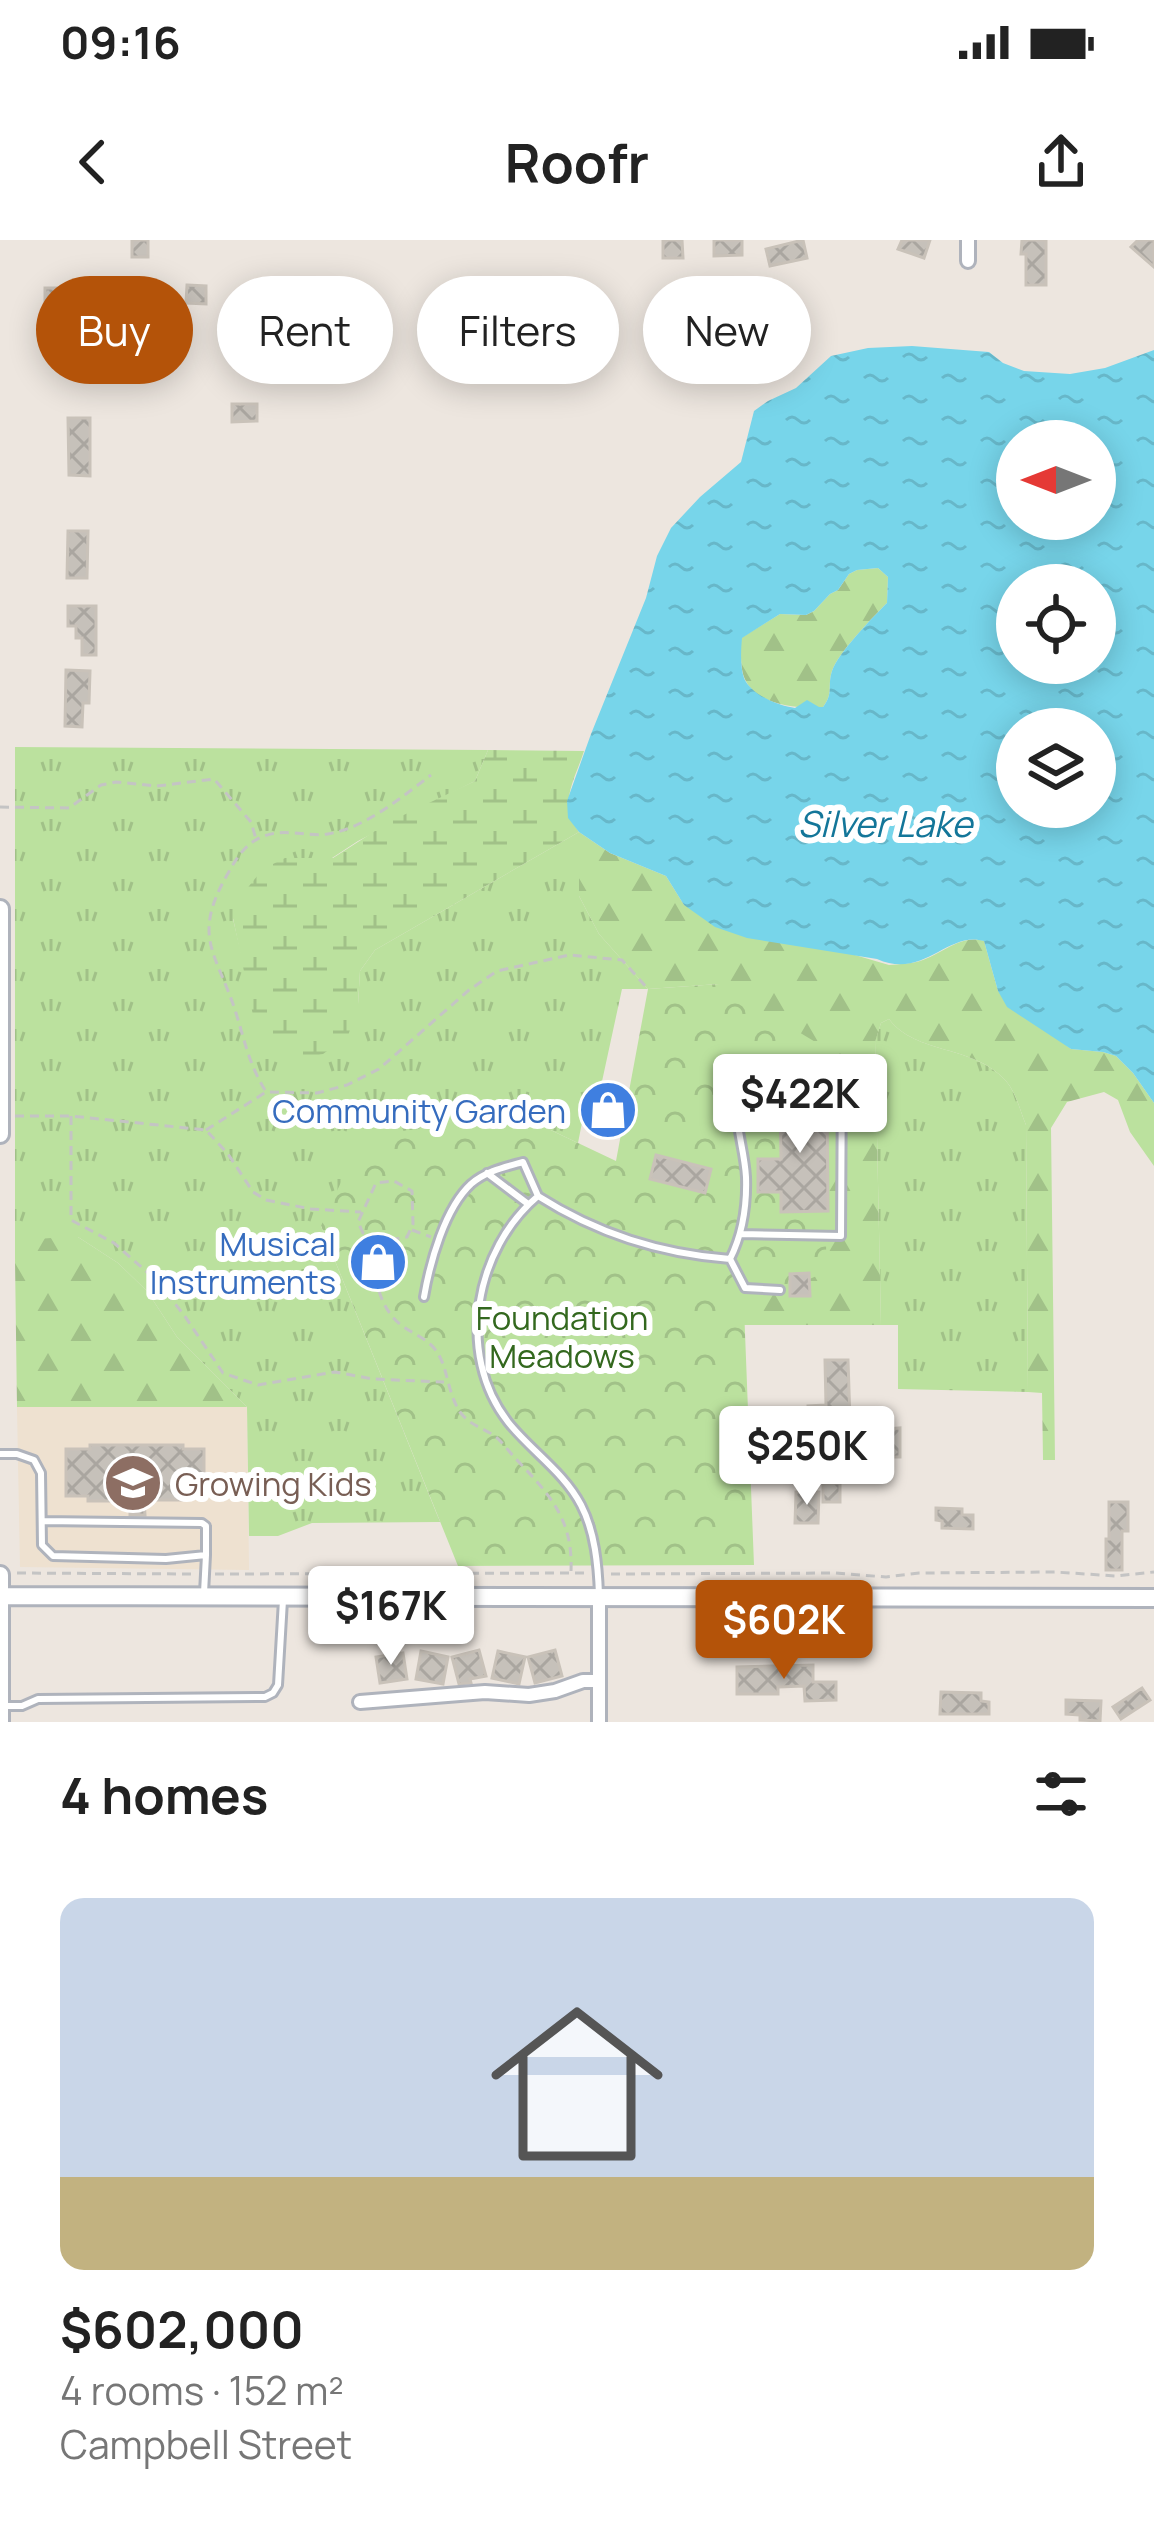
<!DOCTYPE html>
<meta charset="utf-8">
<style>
:root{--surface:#fff;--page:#f6f6f6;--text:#222;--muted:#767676;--accent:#b45309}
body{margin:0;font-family:Manrope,sans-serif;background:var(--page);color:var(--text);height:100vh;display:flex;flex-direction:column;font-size:45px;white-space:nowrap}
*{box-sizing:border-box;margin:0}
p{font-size:39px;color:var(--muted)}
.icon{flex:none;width:66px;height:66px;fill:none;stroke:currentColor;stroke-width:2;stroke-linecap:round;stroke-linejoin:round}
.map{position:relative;height:1482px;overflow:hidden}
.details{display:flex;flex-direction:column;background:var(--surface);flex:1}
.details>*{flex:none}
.hud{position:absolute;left:36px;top:36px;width:1083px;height:108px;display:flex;gap:24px}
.needle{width:78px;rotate:270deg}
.tools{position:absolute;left:996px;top:180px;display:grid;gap:24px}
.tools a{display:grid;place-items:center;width:120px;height:120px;border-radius:50%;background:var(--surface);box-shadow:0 6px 30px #0003;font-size:60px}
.price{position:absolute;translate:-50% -102px;padding:0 27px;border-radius:12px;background:#fff;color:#222;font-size:39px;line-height:78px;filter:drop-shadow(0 3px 6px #0008)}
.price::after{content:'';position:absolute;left:50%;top:72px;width:36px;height:27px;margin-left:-18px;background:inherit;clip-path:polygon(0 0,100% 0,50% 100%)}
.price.selected{background:var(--accent);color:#fff}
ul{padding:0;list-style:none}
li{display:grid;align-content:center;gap:24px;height:636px;padding:0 60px}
li span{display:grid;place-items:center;height:372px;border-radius:24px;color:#555}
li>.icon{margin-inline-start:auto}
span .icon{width:216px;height:216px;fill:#fffc;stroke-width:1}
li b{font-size:51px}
h2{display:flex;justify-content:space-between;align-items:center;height:144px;padding:0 60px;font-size:51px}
.pill{padding:0 42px;border-radius:54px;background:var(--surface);box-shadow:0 6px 30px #0003;font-size:42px;line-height:108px}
.pill.selected{background:var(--accent);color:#fff}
.status{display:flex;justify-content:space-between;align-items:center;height:84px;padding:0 60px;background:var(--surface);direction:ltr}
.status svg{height:33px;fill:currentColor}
header{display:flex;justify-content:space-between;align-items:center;height:156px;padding:0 60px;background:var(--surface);font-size:54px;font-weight:700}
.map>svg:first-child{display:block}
.education{fill:#eee1d0}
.grass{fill:url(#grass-tufts)}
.forest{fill:url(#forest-firs)}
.wetland{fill:url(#wetland-marsh)}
.park{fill:url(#park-crowns)}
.water{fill:url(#water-ripples);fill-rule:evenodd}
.building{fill:url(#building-cross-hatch);stroke:#c9c2b9;stroke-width:3}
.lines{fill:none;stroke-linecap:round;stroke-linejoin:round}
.lane-casing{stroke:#afb3bc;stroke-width:12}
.street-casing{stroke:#afb3bc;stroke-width:18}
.secondary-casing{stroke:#afb3bc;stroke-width:22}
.path{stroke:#c4c4c4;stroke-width:3;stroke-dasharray:9 6;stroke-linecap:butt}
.lane{stroke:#fff;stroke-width:6}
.street{stroke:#fff;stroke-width:12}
.secondary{stroke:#fff;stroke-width:16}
.labels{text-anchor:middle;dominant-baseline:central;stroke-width:12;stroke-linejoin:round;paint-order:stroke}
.shop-label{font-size:33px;fill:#366cbe;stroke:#fff;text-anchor:end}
.park-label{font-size:33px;fill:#33681e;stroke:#fff}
.education-label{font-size:33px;fill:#785e54;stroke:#fff;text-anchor:start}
.water-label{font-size:36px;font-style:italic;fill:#137699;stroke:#fff}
</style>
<div class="status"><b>09:16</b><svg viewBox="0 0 49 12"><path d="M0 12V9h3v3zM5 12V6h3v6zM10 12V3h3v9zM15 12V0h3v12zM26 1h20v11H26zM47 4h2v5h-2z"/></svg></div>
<header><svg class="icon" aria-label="back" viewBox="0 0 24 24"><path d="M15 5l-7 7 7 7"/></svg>Roofr<svg class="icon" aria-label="share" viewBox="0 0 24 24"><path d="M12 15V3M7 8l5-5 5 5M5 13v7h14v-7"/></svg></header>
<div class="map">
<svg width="1154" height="1482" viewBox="0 0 1154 1482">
<defs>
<pattern id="grass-tufts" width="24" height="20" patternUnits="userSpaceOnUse" patternTransform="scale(3)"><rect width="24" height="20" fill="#bbe19e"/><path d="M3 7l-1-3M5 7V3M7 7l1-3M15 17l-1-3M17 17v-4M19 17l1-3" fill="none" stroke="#a1c188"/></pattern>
<pattern id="forest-firs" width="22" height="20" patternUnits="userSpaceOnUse" patternTransform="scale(3)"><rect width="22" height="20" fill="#bbe19e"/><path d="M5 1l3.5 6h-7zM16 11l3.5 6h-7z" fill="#a1c188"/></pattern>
<pattern id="wetland-marsh" width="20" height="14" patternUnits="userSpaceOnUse" patternTransform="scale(3)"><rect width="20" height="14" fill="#bbe19e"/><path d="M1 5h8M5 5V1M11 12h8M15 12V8" fill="none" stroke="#a1c188"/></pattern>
<pattern id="park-crowns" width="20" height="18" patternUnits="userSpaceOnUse" patternTransform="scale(3)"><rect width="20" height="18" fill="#bbe19e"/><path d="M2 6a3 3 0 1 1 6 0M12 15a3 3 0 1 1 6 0" fill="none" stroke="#a1c188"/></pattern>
<pattern id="water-ripples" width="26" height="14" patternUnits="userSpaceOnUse" patternTransform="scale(3)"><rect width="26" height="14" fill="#77d5ea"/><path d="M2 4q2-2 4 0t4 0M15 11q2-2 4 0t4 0" fill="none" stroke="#67b7c9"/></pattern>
<pattern id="building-cross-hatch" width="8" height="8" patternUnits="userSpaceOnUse" patternTransform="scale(3)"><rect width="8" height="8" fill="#c6c1ba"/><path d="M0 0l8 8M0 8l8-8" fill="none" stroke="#aaa6a0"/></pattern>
</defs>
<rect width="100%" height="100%" fill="#ede6df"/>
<!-- education -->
<path class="education" d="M17,1167h230l2,163 -229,-3z"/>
<!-- grass -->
<path class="grass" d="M15,507l473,3 -13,31 -117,60 -26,17 -21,2 -78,59 11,47 114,38 2,-33 15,-21 204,-118v64l20,38 49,55h-26l-21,97 -12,1 -11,56 -57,-27 -200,110 119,296 -128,1 -34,13h-29l-2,-129 -70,-70 -30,-46 -29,-28 -40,-26 -63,23z
M889,779c27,36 84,25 117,62 10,11 14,30 20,44l2,267 -130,-3v-64h-17l-6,-284 6,-18z"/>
<!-- forest -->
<path class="forest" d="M878,328l10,9 -1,26c-14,14 -49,50 -55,68 -5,15 2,22 -9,36 -25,2 -68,-1 -79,-30 -4,-11 -3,-27 -3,-39l39,-24 26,1 8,-4 16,-17 8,-4 11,-16 8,-4z
M579,592l31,21 56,23 18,29 205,60c11,-1 21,-1 31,-4 23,-7 40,-27 64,-20l14,50 73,58 32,3 13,4 17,17 21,30v63l-24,-34 -12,-32 -14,-8 -37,10 -16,26 4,332h-12l-1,-67 -14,-1 -2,-267c-6,-14 -10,-33 -20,-44 -33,-37 -90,-26 -117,-62l-8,4 -6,19 6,283h-137l-25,-341 -71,5 -49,-55 -20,-38z
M63,997h15l40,26 29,28 30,46 70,70h-230l-2,-147c8,-23 27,-21 48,-23z"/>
<!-- wetland -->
<path class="wetland" d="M488,510l96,1c-10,31 -26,52 -5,81l-204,118 -15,21 -2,33 -10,32 -25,18 -26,6 -29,-13 -14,-27 -21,-102 12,-27 18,-22 22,-11h48l56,-36 86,-41z"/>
<!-- park -->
<path class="park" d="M719,744l108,65 -1,223 -82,35 10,258 -296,1 -137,-340 41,-90 159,-20 95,45 32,-172z"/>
<!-- water -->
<path class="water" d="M912,106l77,6 14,11 21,8 46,3 35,-6 49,-18v753l-21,-30 -17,-17 -13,-4 -32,-3 -64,-42 -9,-16 -14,-50c-36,-11 -60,39 -107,18l-130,-21 -32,-11 -31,-22 -18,-29 -56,-23 -31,-21 -11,-14 -1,-17 24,-67 55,-136 11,-42 14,-28 29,-31 41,-35 13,-51 14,-10 28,-13 35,-32 37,-8zM1017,201h78v78h-78zM878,328l10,9 -1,26c-14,14 -49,50 -55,68 -5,15 2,22 -9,36h-4l-12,-7 -12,8c-16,-2 -44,-13 -51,-30 -4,-11 -3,-29 -2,-40l38,-24 26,1 8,-4 16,-17 8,-4 11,-16 8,-4zM1017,345h78v78h-78zM1017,489h78v78h-78z"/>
<!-- building -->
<path class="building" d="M132,0h16v17h-16z
M663,0h19l1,18h-20z
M714,0h28v15l-28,1z
M803,0l4,18 -37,8 -4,-17z
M902,0h28l-6,18 -26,-9z
M1022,0h24v45h-20v-31h-5z
M1138,0h16v27l-23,-20z
M187,45l19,1v18l-20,-1z
M45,48h21v43h-21z
M232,164h25v17l-25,1z
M68,178h22v58l-21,-1z
M68,291h20l-1,47h-20z
M68,366h28v49h-14v-17h-6v-12h-8z
M66,430l24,1 -1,32h-6l-1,24 -17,-1z
M780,856h47l1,115 -47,1v-20h-23v-33h23z
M656,915l55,14 -6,24 -55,-14z
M809,1033l1,23h-20v-22z
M825,1120h23l2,61h-14v16l-39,1v-24l11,-1v-7l18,-1z
M900,1188v29h-11l-1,-28z
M90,1205h93v4h21v47h-22v4h-38l1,15h-15v-14h-42v-5h-22v-47h24z
M839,1222h17v20h-16z
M840,1243v19h-17v-18z
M796,1252h23l-1,31h-23z
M1109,1262h19v29h-6v39h-16v-31h3z
M936,1268l26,1v6h11v14l-31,-1v-7l-6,-1z
M479,1410l7,26 -16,3 1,4 -12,1 -7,-27z
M555,1410l7,26 -27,7 -7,-26z
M421,1411l27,6 -5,27 -27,-5z
M498,1411l27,6 -6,27 -27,-6z
M403,1413l4,26 -27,4 -4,-26z
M813,1425v17h23v18l-31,1 -1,-15 -26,1v7h-41v-27z
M1142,1448l8,12 -29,19 -8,-12z
M941,1452l40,1v8l8,1v12h-49z
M1066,1460l35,1 -1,20 -20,-1v-5l-14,-1z"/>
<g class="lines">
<!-- lane casing -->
<g class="lane-casing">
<path id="lane" d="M487,933l41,31
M730,1019l15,29 35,2
M424,1057c6,-35 21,-89 47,-113 15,-13 34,-17 52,-22l15,34
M0,1214h17l17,6 7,13 1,72 11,11 113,3 40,-4v-29l-4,-3 -160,-2
M204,1353l2,-38
M599,1355c-1,-30 -4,-63 -18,-90 -17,-33 -51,-55 -73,-83 -53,-68 -33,-173 30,-226 58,37 124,58 192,63 13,-26 17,-53 16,-82 -2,-39 -22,-74 3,-110l93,-2 -1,171 -100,-2
M5,1466h17l16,-7 227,-2 8,-4 5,-8 5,-85"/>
</g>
<!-- street casing -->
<g class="street-casing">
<path id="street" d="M968,0v21
M360,1462l125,-10 44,3 26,-4 28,-10h16
M599,1482v-123"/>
</g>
<!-- secondary casing -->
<g class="secondary-casing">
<path id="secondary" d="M0,669v225
M0,1335v147
M0,1356l1154,2"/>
</g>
<!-- path -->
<path class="path" d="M0,567l69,1 32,-23 15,-3 41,4 57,-7 37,43 5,17
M265,850c-16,-26 -20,-48 -29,-77 -19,-60 -45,-75 -9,-138 9,-16 18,-32 37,-39 21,-8 43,1 64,-2 37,-6 74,-37 103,-59
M15,876h56l135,14 22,24 25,38 13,8 45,9 50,3
M71,876v104l43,23 42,37 28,35 39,58 35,12 77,-13 38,7 71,3
M206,890l60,-38 51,1 30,-8 32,-16 90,-79 28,-19 72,-16 53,5 26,29
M412,990l19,7
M378,999l-15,-6 -5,-11 18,-39 18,-2 18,10 1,33 -6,13 -24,4 -5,-2c-8,27 -1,67 22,85 12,10 29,15 37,28 11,16 10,40 23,60 9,12 18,14 30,21 10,5 18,18 26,26 34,36 57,60 55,112
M17,1333l176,1
M215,1334l374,-1
M611,1334l224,-1 51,4 33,-4 136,-1 60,4 39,-4"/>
<!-- lane -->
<use href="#lane" class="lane"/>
<!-- street -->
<use href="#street" class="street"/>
<!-- secondary -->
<use href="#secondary" class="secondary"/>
</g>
<!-- icons -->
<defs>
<g id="shop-disc" transform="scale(3)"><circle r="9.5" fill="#3f7fe0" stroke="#fff"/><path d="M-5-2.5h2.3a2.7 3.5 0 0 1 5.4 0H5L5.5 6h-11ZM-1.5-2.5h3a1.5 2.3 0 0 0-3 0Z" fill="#fff"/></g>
<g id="school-disc" transform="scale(3)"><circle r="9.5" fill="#8d6e63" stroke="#fff"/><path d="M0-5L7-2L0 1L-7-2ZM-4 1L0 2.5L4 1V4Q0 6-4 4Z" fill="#fff"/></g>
</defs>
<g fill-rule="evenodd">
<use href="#shop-disc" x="608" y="870"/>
<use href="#shop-disc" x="378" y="1022"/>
<use href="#school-disc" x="133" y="1243"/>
</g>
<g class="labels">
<!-- shop labels -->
<g class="shop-label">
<text x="566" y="870">Community Garden</text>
<text x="336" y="1003">Musical<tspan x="336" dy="38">Instruments</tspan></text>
</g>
<!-- park labels -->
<g class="park-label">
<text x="562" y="1077">Foundation<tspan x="562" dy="38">Meadows</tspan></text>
</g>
<!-- education labels -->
<g class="education-label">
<text x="175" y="1243">Growing Kids</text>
</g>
<!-- water labels -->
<g class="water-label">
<text x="885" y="583">Silver Lake</text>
</g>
</g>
</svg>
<div class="tools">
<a><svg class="needle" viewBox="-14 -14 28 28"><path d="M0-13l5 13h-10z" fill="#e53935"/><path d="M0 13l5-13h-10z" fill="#767676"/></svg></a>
<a><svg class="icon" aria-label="locate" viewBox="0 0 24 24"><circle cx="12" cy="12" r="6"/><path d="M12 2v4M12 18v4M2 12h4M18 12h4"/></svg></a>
<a><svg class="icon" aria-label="layers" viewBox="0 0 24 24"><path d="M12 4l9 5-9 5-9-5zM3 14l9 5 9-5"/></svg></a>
</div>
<b class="price" style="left:800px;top:916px">$422K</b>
<b class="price" style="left:807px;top:1268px">$250K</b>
<b class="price" style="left:391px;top:1428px">$167K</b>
<b class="price selected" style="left:784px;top:1442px">$602K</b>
<div class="hud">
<a class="pill selected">Buy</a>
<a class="pill">Rent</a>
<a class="pill">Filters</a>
<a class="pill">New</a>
</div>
</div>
<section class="details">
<h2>4 homes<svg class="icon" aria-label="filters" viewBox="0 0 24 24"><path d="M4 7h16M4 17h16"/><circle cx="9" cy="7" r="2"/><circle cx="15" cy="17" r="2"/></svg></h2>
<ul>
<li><span style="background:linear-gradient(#c9d6e8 75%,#c2b280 0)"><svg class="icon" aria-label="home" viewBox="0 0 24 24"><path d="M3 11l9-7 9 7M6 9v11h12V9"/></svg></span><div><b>$602,000</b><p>4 rooms · 152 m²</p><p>Campbell Street</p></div></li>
</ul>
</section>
